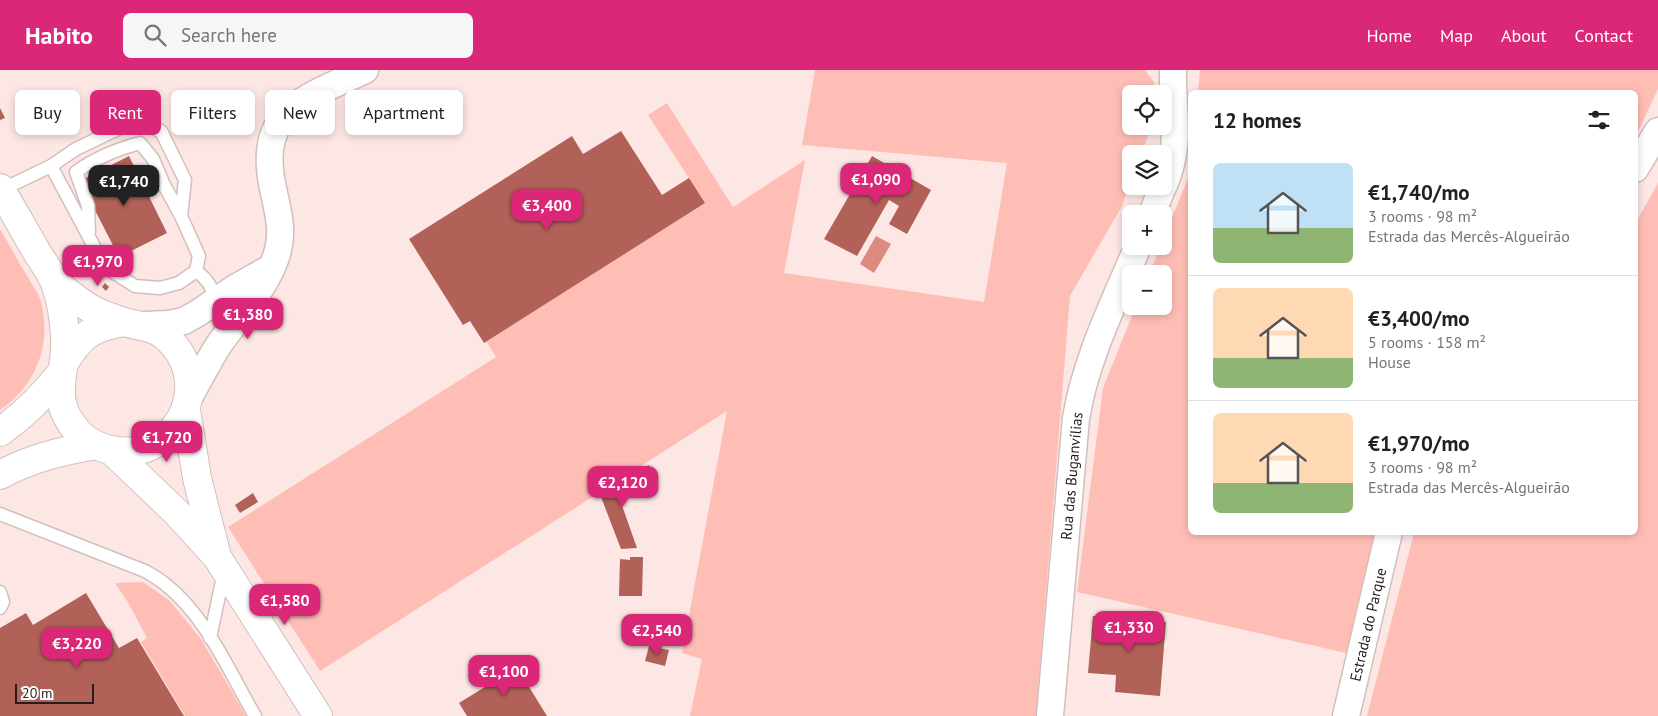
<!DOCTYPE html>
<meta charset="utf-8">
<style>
:root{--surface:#fff;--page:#f6f6f6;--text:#202124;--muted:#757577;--line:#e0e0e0;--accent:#db2777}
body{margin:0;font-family:"PT Sans",sans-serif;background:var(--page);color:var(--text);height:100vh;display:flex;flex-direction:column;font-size:19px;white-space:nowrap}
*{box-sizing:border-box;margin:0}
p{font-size:16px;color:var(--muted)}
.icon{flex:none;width:28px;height:28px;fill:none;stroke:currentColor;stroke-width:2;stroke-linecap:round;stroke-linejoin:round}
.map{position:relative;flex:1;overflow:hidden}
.panel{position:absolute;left:1188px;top:20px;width:450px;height:445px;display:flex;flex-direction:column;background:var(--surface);border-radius:8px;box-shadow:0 2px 8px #0003}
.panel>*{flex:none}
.banner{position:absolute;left:15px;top:20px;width:475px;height:45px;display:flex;gap:10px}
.buttons{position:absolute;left:1122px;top:15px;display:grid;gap:10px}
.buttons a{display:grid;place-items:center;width:50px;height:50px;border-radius:8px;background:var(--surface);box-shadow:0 2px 8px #0003;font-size:25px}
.scale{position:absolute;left:15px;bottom:12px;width:79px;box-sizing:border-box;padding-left:5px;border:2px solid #241d1c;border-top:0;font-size:14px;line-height:18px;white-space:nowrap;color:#241d1c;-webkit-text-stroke:4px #fff;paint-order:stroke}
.price{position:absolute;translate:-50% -42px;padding:0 11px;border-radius:10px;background:var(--accent);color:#fff;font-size:16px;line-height:32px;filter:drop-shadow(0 1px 2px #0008)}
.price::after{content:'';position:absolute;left:50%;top:30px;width:15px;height:11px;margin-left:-8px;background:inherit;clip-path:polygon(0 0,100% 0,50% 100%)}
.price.on{background:#222;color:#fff}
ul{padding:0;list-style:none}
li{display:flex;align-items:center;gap:15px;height:125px;padding:0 25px}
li+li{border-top:1px solid var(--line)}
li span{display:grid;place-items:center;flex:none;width:140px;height:100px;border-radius:8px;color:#555}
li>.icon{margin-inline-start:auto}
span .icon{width:60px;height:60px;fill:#fffc;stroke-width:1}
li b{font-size:21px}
h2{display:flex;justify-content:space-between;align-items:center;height:60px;padding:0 25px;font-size:21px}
.pill{padding:0 18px;border-radius:8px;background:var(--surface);box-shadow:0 2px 8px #0003;font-size:18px;line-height:45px}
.pill.on{background:var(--accent);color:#fff}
header{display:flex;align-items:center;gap:30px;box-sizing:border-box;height:70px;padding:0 25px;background:var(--accent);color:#fff}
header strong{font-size:24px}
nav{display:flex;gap:28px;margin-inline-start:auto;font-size:18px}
.search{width:350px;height:45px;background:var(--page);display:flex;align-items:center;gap:12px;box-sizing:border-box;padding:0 18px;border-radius:8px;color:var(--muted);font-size:19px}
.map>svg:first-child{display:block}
.green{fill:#ffbeb5}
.water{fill:#dd897e}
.building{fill:#b16158}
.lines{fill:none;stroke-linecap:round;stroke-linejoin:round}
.service-casing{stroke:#d2bfbc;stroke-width:15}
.minor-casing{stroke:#d2bfbc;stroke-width:29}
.tertiary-casing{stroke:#d2bfbc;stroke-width:30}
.service{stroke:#fff;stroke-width:12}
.minor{stroke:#fff;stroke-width:26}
.tertiary{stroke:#fff;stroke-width:28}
.labels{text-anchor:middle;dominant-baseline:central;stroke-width:4;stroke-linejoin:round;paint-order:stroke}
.street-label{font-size:15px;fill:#241d1c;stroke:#fff}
</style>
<header>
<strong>Habito</strong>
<div class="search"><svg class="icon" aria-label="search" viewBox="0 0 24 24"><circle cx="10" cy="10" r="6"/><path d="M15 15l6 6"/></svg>Search here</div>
<nav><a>Home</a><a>Map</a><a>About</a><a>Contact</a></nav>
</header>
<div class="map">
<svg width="1658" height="646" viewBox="0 0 1658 646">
<rect width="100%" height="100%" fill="#fce7e4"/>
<!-- green -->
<path class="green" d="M815,0h330l9,12 3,12h-26v32h21l-11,28h-10v26l-9,26 -52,90 -34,420h-346l12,-57 -20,-6 45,-242 -407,260 -92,-144 268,-170 -10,-16 219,-138 -57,-88 19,-12 66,104 72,-47 -21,113 200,29 23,-139 -205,-18z
M1200,0h458v19l-23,49v-46h-437z
M1190,103v359l186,1 -30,120 -269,-61 26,-204 33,-82h28v-32h-15l12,-28h3v-8z
M1658,113v533h-291l47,-183 221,-1v-308z
M0,159c10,17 19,34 29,50 3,6 9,13 11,20 13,43 -3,86 -40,111z
M143,512l27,19 31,38 45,77h-61l-44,-74 6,-4 -18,-34 -14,-21z"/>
<!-- water -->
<path class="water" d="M876,166l15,8 -17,29 -14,-9z"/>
<!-- building -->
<path class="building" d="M0,38l5,10 -5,2z
M621,61l41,64 27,-17 16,25 -221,140 -14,-22 -7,4 -54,-86 163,-103 11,18z
M129,86l38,77 -48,24 -39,-76z
M872,86l59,34 -24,44 -18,-10 10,-18 -10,-6 -32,56 -33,-17z
M105,213l4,4 -3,4 -4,-4z
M649,395v14l-30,18 18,51 -16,1 -20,-52z
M253,423l5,9 -18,11 -5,-8z
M630,487h13l-1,39h-23l1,-37 10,1z
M86,523l33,55 18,-10 47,78h-184v-88l26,-15 7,12z
M1093,546l73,6 -6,74 -45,-4 1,-17 -28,-2z
M649,576l20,4 -4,16 -20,-5z
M510,586l37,60h-80l-8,-13 50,-31 -7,-12z"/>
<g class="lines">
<!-- service casing -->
<g class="service-casing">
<path id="service" d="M1,120l50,-24 25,-17 50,-24h17l18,6 24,49 -4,36 18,40 -3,15 -17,12 -19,5 -25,-2 -30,-19 -54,-101
M89,162l-1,-26 -12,-34c19,-14 42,-23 64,-29l13,16 11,26 17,31
M196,201c12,9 17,16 18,31
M0,444l145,57c7,4 14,8 20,13 41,32 64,87 90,132
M0,522l3,10 -3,6
M210,568l14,-66"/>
</g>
<!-- minor casing -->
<g class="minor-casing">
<g id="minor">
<path d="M1635,99l23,-38"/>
<path d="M1164,115c18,-42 8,-72 9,-115"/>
<path d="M1152,144l11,-28"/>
<path d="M145,255l23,-1 16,-3 14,-8 37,-25 37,-21"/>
<path d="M190,326c9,-17 18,-34 28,-50 20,-30 46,-54 58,-89 8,-23 3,-41 -2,-64 -20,-83 29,-93 91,-123"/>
<path id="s1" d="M1050,646l26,-298c10,-60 38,-115 62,-172"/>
<path id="s2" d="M1346,646l43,-184"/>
</g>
</g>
<!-- tertiary casing -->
<g class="tertiary-casing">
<path id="tertiary" d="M0,118c13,22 25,44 38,66 6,9 13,19 17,29 6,16 9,36 10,52 3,38 -18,63 13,97 10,11 26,18 40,19 6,0 13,1 19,0 53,-13 71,-77 29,-114 -12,-11 -28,-11 -42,-15 -9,-3 -20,-7 -29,-11 -14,-7 -27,-19 -40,-28
M64,293c17,-28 28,-36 61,-41
M186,340l11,68 19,75
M0,362c24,-17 43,-36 61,-59
M112,381l64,61 41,45 101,159
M0,405c31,-17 62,-24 96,-30"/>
</g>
<!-- service -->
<use href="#service" class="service"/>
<!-- minor -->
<use href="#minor" class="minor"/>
<!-- tertiary -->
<use href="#tertiary" class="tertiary"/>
</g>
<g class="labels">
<!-- street labels -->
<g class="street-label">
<text stroke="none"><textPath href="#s1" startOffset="241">Rua das Buganvílias</textPath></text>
<text stroke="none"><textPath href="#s2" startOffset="94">Estrada do Parque</textPath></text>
</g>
</g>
</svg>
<div class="buttons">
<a><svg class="icon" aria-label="locate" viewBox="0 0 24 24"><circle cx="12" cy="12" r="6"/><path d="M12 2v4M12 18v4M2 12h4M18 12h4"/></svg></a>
<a><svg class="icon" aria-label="layers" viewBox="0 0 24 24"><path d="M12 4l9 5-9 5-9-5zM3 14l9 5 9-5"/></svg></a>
<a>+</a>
<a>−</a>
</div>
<div class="scale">20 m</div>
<b class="price" style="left:876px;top:135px">€1,090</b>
<b class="price on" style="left:124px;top:137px">€1,740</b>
<b class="price" style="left:547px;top:161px">€3,400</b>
<b class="price" style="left:98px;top:217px">€1,970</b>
<b class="price" style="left:248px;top:270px">€1,380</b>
<b class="price" style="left:167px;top:393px">€1,720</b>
<b class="price" style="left:623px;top:438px">€2,120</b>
<b class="price" style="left:285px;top:556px">€1,580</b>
<b class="price" style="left:1129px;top:583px">€1,330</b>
<b class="price" style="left:657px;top:586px">€2,540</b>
<b class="price" style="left:77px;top:599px">€3,220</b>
<b class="price" style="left:504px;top:627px">€1,100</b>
<div class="banner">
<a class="pill">Buy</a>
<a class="pill on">Rent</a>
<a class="pill">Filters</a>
<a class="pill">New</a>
<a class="pill">Apartment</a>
</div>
<section class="panel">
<h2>12 homes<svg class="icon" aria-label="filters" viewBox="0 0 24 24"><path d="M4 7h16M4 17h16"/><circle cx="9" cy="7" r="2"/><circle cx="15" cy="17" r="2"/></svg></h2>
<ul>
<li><span style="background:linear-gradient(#bfe0f5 65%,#8fb573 0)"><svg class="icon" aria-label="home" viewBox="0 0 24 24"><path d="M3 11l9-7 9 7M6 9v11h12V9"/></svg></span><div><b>€1,740/mo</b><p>3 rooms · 98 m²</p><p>Estrada das Mercês-Algueirão</p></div></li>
<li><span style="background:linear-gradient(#ffd9b3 70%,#8fb573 0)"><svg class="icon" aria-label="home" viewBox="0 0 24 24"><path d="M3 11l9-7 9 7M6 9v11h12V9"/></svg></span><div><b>€3,400/mo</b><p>5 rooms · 158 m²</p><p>House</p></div></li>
<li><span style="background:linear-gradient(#ffd9b3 70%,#8fb573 0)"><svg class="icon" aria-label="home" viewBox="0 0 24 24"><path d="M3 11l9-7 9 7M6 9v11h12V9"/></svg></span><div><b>€1,970/mo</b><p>3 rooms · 98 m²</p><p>Estrada das Mercês-Algueirão</p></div></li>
</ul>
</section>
</div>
